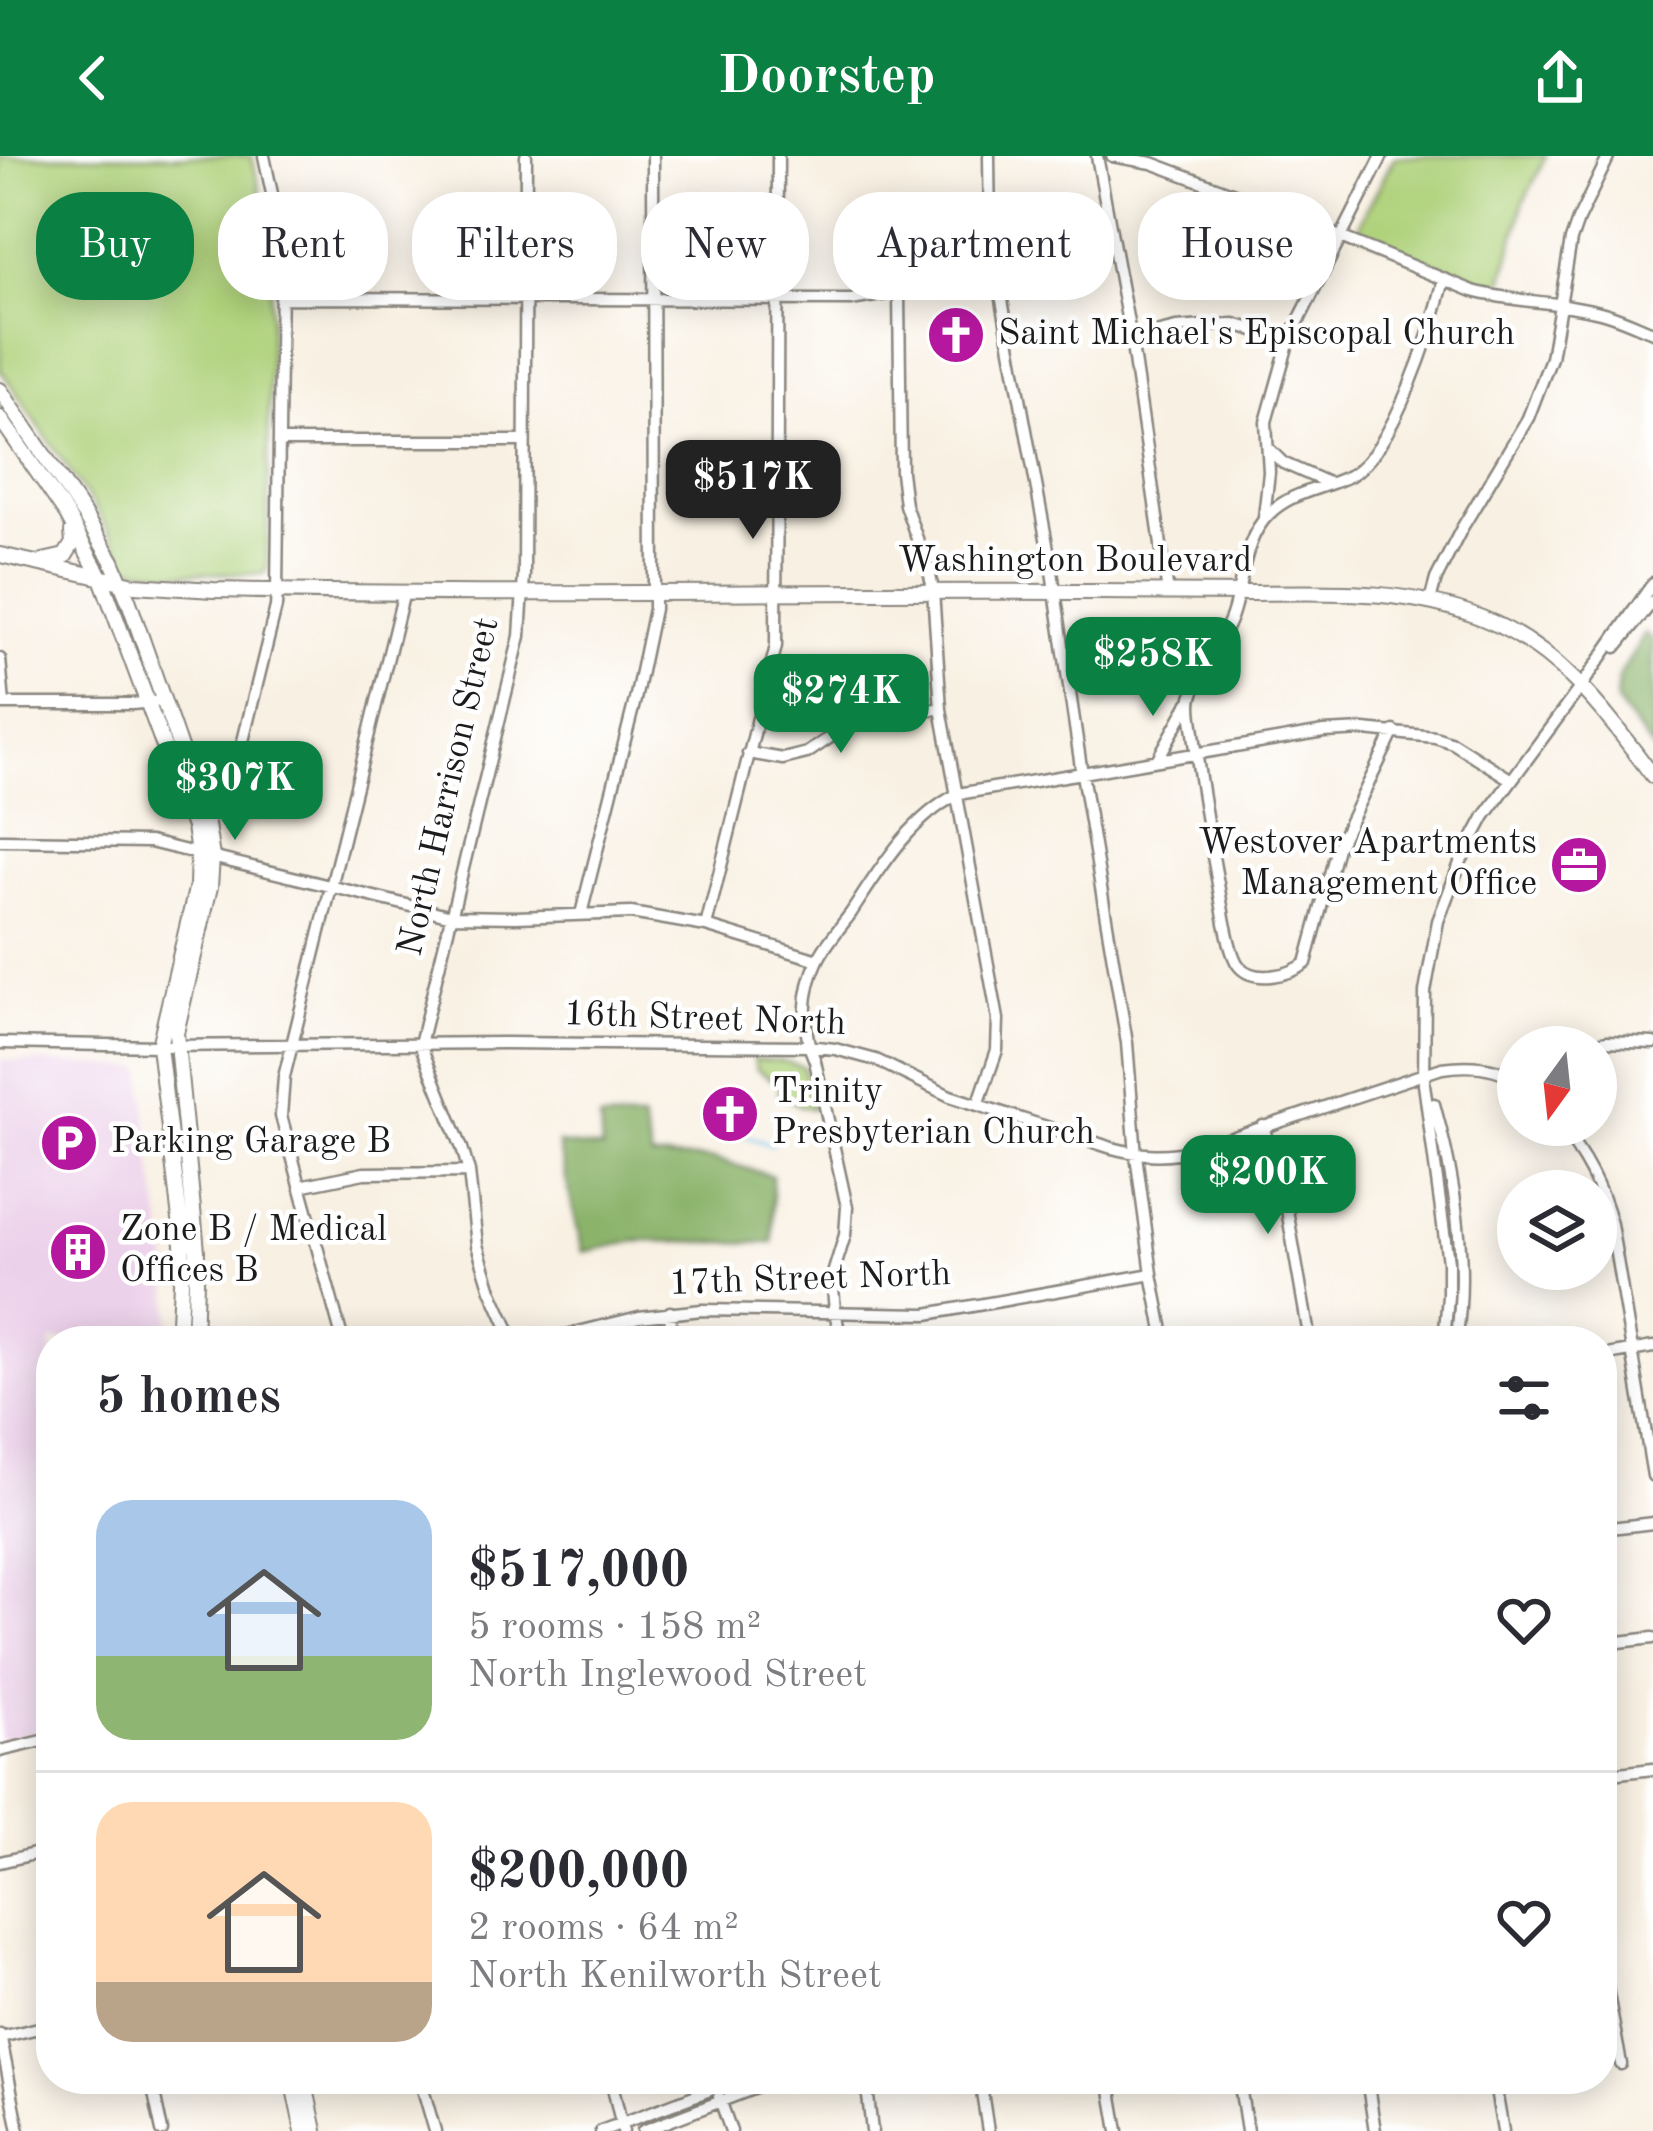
<!DOCTYPE html>
<meta charset="utf-8">
<style>
:root{--surface:#fff;--page:#f7f7f7;--text:#2b2b33;--muted:#7c7c81;--line:#e1e1e2;--accent:#0b8043}
body{margin:0;font-family:"Old Standard TT",serif;background:var(--page);color:var(--text);height:100vh;display:flex;flex-direction:column;font-size:45px;white-space:nowrap}
*{box-sizing:border-box;margin:0}
p{font-size:39px;color:var(--muted)}
.icon{flex:none;width:66px;height:66px;fill:none;stroke:currentColor;stroke-width:2;stroke-linecap:round;stroke-linejoin:round}
.map{position:relative;flex:1;overflow:hidden}
.drawer{position:absolute;left:36px;top:1170px;width:1581px;height:768px;display:flex;flex-direction:column;background:var(--surface);border-radius:48px;box-shadow:0 6px 30px #0003}
.drawer>*{flex:none}
.banner{position:absolute;left:36px;top:36px;width:1581px;height:108px;display:flex;gap:24px}
.needle{width:78px;rotate:195deg}
.buttons{position:absolute;left:1497px;top:870px;display:grid;gap:24px}
.buttons a{display:grid;place-items:center;width:120px;height:120px;border-radius:50%;background:var(--surface);box-shadow:0 6px 30px #0003;font-size:60px}
.price{position:absolute;translate:-50% -102px;padding:0 27px;border-radius:24px;background:var(--accent);color:#fff;font-size:39px;line-height:78px;filter:drop-shadow(0 3px 6px #0008)}
.price::after{content:'';position:absolute;left:50%;top:72px;width:36px;height:27px;margin-left:-18px;background:inherit;clip-path:polygon(0 0,100% 0,50% 100%)}
.price.selected{background:#222;color:#fff}
ul{padding:0;list-style:none}
li{display:flex;align-items:center;gap:36px;height:300px;padding:0 60px}
li+li{border-top:3px solid var(--line)}
li span{display:grid;place-items:center;flex:none;width:336px;height:240px;border-radius:36px;color:#555}
li>.icon{margin-inline-start:auto}
span .icon{width:144px;height:144px;fill:#fffc;stroke-width:1}
li b{font-size:51px}
h2{display:flex;justify-content:space-between;align-items:center;height:144px;padding:0 60px;font-size:51px}
.pill{padding:0 42px;border-radius:48px;background:var(--surface);box-shadow:0 6px 30px #0003;font-size:42px;line-height:108px}
.pill.selected{background:var(--accent);color:#fff}
header{display:flex;justify-content:space-between;align-items:center;height:156px;padding:0 60px;background:var(--accent);color:#fff;font-size:54px;font-weight:700}
.map>svg:first-child{display:block}
.built{fill:#ecd1ea}
.green{fill:#afd17a;stroke:#66764b;stroke-width:3}
.forest{fill:#8bb36a;stroke:#546843;stroke-width:3}
.lines{fill:none;stroke-linecap:round;stroke-linejoin:round}
.stream{stroke:#73c1ee;stroke-width:3}
.minor-casing{stroke:#8a867f;stroke-width:15}
.major-casing{stroke:#8a867f;stroke-width:18}
.minor{stroke:#fff;stroke-width:10}
.major{stroke:#fff;stroke-width:14}
.labels{text-anchor:middle;dominant-baseline:central;stroke-width:9;stroke-linejoin:round;paint-order:stroke}
.poi-label{font-size:36px;fill:#1c1c1c;stroke:#fff;text-anchor:start}
.street-label{font-size:36px;fill:#1c1c1c;stroke:#fff}
</style>
<header><svg class="icon" aria-label="back" viewBox="0 0 24 24"><path d="M15 5l-7 7 7 7"/></svg>Doorstep<svg class="icon" aria-label="share" viewBox="0 0 24 24"><path d="M12 15V3M7 8l5-5 5 5M5 13v7h14v-7"/></svg></header>
<div class="map">
<svg width="1653" height="1975" viewBox="0 0 1653 1975">
<rect width="100%" height="100%" fill="#fff"/>
<filter id="ink" filterUnits="userSpaceOnUse"><feTurbulence type="fractalNoise" baseFrequency=".00833" numOctaves="2"/><feDisplacementMap in="SourceGraphic" scale="24" xChannelSelector="R" yChannelSelector="G"/><feConvolveMatrix kernelMatrix="1 2 1 2 8 2 1 2 1" color-interpolation-filters="sRGB"/></filter>
<filter id="wash" filterUnits="userSpaceOnUse"><feTurbulence type="fractalNoise" baseFrequency=".004" numOctaves="4" result="noise"/><feDisplacementMap in="SourceGraphic" scale="48" xChannelSelector="R" yChannelSelector="G"/><feGaussianBlur stdDeviation="2.7" result="paint"/><feColorMatrix in="noise" values="0 0 0 0 0 0 0 0 0 0 0 0 0 0 0 0 0 1.4 0 .05"/><feComposite in="paint" operator="in"/></filter>
<g filter="url(#wash)">
<rect width="100%" height="100%" fill="#f8f0e2"/>
<!-- built -->
<path class="built" d="M0,904l143,8 7,84 17,101 3,59 -2,29h-117v388l-51,10z"/>
<!-- green -->
<path class="green" d="M0,0h252l15,66 4,51 -4,296 -4,5 -95,-1 -40,-6 -32,-57 -96,-141z
M1395,0h151l-23,48 -22,85 -21,-6 -118,-48 -3,-9 2,-6z
M754,903l29,2 20,6 10,42 -12,-3 -23,-12 2,-9 -24,-16z"/>
<!-- forest -->
<path class="forest" d="M1645,478l8,7v109l-37,-48 2,-24z
M600,964h42l10,38 62,1 58,17 1,67 -136,-2 -54,11 -25,-108 44,5z"/>
<g class="lines">
<!-- stream -->
<path class="stream" d="M736,976l35,13 6,-15"/>
</g>
</g>
<g filter="url(#ink)">
<g class="lines">
<!-- minor casing -->
<g class="minor-casing">
<path id="minor" d="M989,0l1,79 62,336 30,203 45,269 9,112 16,119 13,67
M1097,0l34,183 37,254
M1112,0l40,7 85,32 236,96c44,12 91,10 134,23 16,5 31,12 46,18
M899,136l2,180 4,33 25,70 3,16 8,118 57,310 -1,31 -19,55
M281,142l570,2 48,-8 91,-57
M1131,183l45,-11 58,-4 55,16
M279,285h245
M1269,293l14,14 45,20
M1264,361l5,-45 -3,-50 23,-82 93,-184
M1430,445l6,-22 26,-51 66,-110 23,-60 20,-118 7,-20 31,-64
M1616,491l37,-46
M0,503l4,45
M0,548h132l32,-3
M1394,575l-57,117 -31,115c-15,12 -52,21 -67,3 -8,-10 -11,-31 -14,-43 -11,-63 -24,-126 -31,-190 -1,-11 -5,-25 -2,-36 8,-28 30,-53 40,-82 11,-32 11,-76 37,-101 23,-23 55,-25 82,-39 43,-24 81,-147 93,-195
M748,597l35,6 24,-6 50,-34 22,-8 62,-2
M1157,604l32,-57
M195,657l26,-8 9,-11 46,-187 1,-16 4,-314 -7,-74 -10,-47
M0,684l150,2 302,74 64,1 115,-4 75,13 112,34
M581,758l54,-214 19,-91 -1,-453
M706,770l70,-280 2,-490
M0,887l159,3 346,-3 303,3 27,3 41,11 74,36 162,52c30,8 56,9 86,1l244,-81c27,-4 54,-3 76,13
M1577,891l30,-6 46,2
M1434,948c21,75 35,159 22,237
M1559,969c25,30 42,61 52,99l42,252
M1263,970l23,78 24,137
M300,1030l64,-13 105,-1
M670,1156l2,29
M343,1185l-62,-225 3,-39 120,-485
M514,1185l-23,-51 -14,-45 -8,-73 -7,-24 -42,-104 100,-408 4,-61 2,-419
M542,1185l97,-24 63,-7 225,4 225,-40
M841,1185l-6,-30 -3,-34 13,-42 2,-28 -32,-146c-14,-31 -12,-70 3,-101 8,-17 22,-32 33,-47 29,-44 58,-94 107,-119l366,-62 40,-2 71,7 18,6 57,36
M1444,1185l4,-45v-34l-24,-178 1,-92 13,-71 22,-58 25,-47 97,-131 71,-102
M1602,1200l51,-9
M1602,1373l51,-6
M1602,1488l51,-6
M0,1595l51,-12
M1602,1619l51,-6
M0,1706l51,-12
M1602,1806l19,102
M0,1878l19,97
M1,1881l50,-12
M151,1923l11,52
M420,1923l15,52
M611,1923l12,52
M866,1923l6,52
M980,1923l8,52
M1109,1923l9,52
M1239,1923l8,52
M1367,1923l8,52
M1494,1923l9,52
M719,1941l12,34
M601,1975l138,-52
M643,1975l136,-52"/>
</g>
<!-- major casing -->
<g class="major-casing">
<path id="major" d="M0,234l83,123 29,48 17,41 78,223 5,32 -2,30 -34,146 21,218 -3,90
M0,262l67,97 34,63 93,249 4,26 -1,32 -38,161 24,198 -5,97
M0,399l135,30 78,5c294,7 588,0 882,2 51,0 103,1 154,1 79,-1 158,-5 233,25 77,30 123,94 171,158
M43,405l22,-5 8,-13 -1,-11
M292,1923l11,52
M304,1923l11,52"/>
</g>
<!-- minor -->
<use href="#minor" class="minor"/>
<!-- major -->
<use href="#major" class="major"/>
</g>
</g>
<!-- icons -->
<defs>
<g id="church-disc" transform="scale(3)"><circle r="9.5" fill="#b5179e" stroke="#fff"/><path d="M-1.2-6h2.4v3.5h3.3v2.4h-3.3V6h-2.4V-.1h-3.3v-2.4h3.3Z" fill="#fff"/></g>
<g id="office-disc" transform="scale(3)"><circle r="9.5" fill="#b5179e" stroke="#fff"/><path d="M-6-3h4V-5.5h4V-3h4V5H-6ZM-1-4.5V-3h2v-1.5ZM-6 0V1H6V0Z" fill="#fff"/></g>
<g id="parking-disc" transform="scale(3)"><circle r="9.5" fill="#b5179e" stroke="#fff"/><path d="M-3.5-5.5H1a3.5 3.5 0 0 1 0 7H-1V5.5H-3.5ZM-1-3.4V-.6H.8a1.4 1.4 0 0 0 0-2.8Z" fill="#fff"/></g>
<g id="building-disc" transform="scale(3)"><circle r="9.5" fill="#b5179e" stroke="#fff"/><path d="M-4-6H4V6H1V3H-1V6H-4ZM-2.5-4.3h1.7v1.8h-1.7ZM.8-4.3h1.7v1.8H.8ZM-2.5-1h1.7V.8h-1.7ZM.8-1h1.7V.8H.8Z" fill="#fff"/></g>
</defs>
<g fill-rule="evenodd">
<use href="#church-disc" x="956" y="179"/>
<use href="#office-disc" x="1579" y="709"/>
<use href="#church-disc" x="730" y="958"/>
<use href="#parking-disc" x="69" y="987"/>
<use href="#building-disc" x="78" y="1096"/>
</g>
<g class="labels">
<!-- poi labels -->
<g class="poi-label">
<text x="998" y="179">Saint Michael's Episcopal Church</text>
<text x="1537" y="688" text-anchor="end">Westover Apartments<tspan x="1537" dy="41">Management Office</tspan></text>
<text x="772" y="937">Trinity<tspan x="772" dy="41">Presbyterian Church</tspan></text>
<text x="111" y="987">Parking Garage B</text>
<text x="120" y="1075">Zone B / Medical<tspan x="120" dy="41">Offices B</tspan></text>
</g>
<!-- street labels -->
<g class="street-label">
<text x="1075" y="406">Washington Boulevard</text>
<text transform="translate(450 631) rotate(-77)">North Harrison Street</text>
<text transform="translate(705 864) rotate(2)">16th Street North</text>
<text transform="translate(810 1124) rotate(-2)">17th Street North</text>
</g>
</g>
</svg>
<div class="buttons">
<a><svg class="needle" viewBox="-14 -14 28 28"><path d="M0-13l5 13h-10z" fill="#e53935"/><path d="M0 13l5-13h-10z" fill="#7c7c81"/></svg></a>
<a><svg class="icon" aria-label="layers" viewBox="0 0 24 24"><path d="M12 4l9 5-9 5-9-5zM3 14l9 5 9-5"/></svg></a>
</div>
<b class="price selected" style="left:753px;top:386px">$517K</b>
<b class="price" style="left:1153px;top:563px">$258K</b>
<b class="price" style="left:841px;top:600px">$274K</b>
<b class="price" style="left:235px;top:687px">$307K</b>
<b class="price" style="left:1268px;top:1081px">$200K</b>
<div class="banner">
<a class="pill selected">Buy</a>
<a class="pill">Rent</a>
<a class="pill">Filters</a>
<a class="pill">New</a>
<a class="pill">Apartment</a>
<a class="pill">House</a>
</div>
<section class="drawer">
<h2>5 homes<svg class="icon" aria-label="filters" viewBox="0 0 24 24"><path d="M4 7h16M4 17h16"/><circle cx="9" cy="7" r="2"/><circle cx="15" cy="17" r="2"/></svg></h2>
<ul>
<li><span style="background:linear-gradient(#a9c7e8 65%,#8fb573 0)"><svg class="icon" aria-label="home" viewBox="0 0 24 24"><path d="M3 11l9-7 9 7M6 9v11h12V9"/></svg></span><div><b>$517,000</b><p>5 rooms · 158 m²</p><p>North Inglewood Street</p></div><svg class="icon" aria-label="heart" viewBox="0 0 24 24"><path d="M12 20l-8-8c-3-5 5-10 8-4 3-6 11-1 8 4z"/></svg></li>
<li><span style="background:linear-gradient(#ffd9b3 75%,#b9a48a 0)"><svg class="icon" aria-label="home" viewBox="0 0 24 24"><path d="M3 11l9-7 9 7M6 9v11h12V9"/></svg></span><div><b>$200,000</b><p>2 rooms · 64 m²</p><p>North Kenilworth Street</p></div><svg class="icon" aria-label="heart" viewBox="0 0 24 24"><path d="M12 20l-8-8c-3-5 5-10 8-4 3-6 11-1 8 4z"/></svg></li>
</ul>
</section>
</div>
